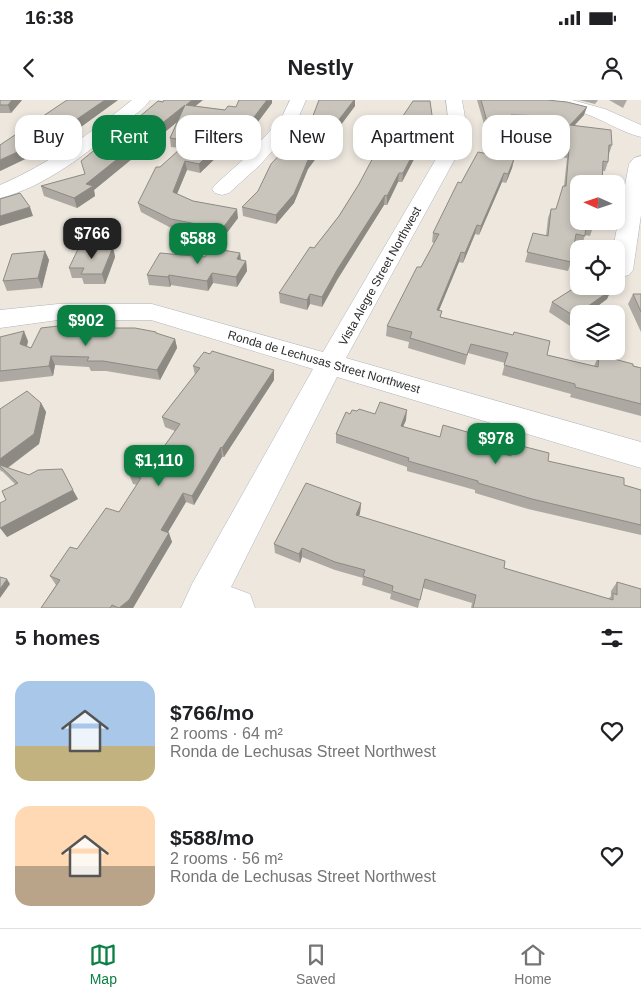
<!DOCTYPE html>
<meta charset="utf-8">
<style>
:root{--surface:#fff;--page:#f6f6f6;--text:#202124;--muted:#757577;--line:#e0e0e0;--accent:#0b8043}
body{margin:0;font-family:Helvetica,sans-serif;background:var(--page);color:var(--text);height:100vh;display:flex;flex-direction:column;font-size:19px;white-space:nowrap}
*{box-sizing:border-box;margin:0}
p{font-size:16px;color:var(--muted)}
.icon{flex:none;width:28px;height:28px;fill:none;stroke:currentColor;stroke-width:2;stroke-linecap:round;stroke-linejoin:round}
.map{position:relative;height:508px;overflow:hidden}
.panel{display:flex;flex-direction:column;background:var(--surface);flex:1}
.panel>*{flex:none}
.hud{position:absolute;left:15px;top:15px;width:611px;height:45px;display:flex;gap:10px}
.needle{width:32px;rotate:273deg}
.fabs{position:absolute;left:570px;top:75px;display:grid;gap:10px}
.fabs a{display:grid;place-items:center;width:55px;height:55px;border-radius:10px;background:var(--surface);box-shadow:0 2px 8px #0003;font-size:25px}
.price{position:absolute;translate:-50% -42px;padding:0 11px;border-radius:10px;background:var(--accent);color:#fff;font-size:16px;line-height:32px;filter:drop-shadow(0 1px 2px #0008)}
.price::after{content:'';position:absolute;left:50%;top:30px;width:15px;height:11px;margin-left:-8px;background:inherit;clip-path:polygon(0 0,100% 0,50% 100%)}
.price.current{background:#222;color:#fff}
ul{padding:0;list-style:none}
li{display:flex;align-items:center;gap:15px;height:125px;padding:0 15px}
li span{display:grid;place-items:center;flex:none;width:140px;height:100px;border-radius:15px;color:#555}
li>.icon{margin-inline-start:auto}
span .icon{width:60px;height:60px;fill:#fffc;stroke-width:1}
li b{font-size:21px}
h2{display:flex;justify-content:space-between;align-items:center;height:60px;padding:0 15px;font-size:21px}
.tag{padding:0 18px;border-radius:15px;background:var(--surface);box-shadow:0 2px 8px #0003;font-size:18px;line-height:45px}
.tag.current{background:var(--accent);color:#fff}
.status{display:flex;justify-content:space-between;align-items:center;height:35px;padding:0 25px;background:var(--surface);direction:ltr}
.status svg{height:14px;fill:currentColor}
header{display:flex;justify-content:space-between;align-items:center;height:65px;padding:0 15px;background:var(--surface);font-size:22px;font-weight:800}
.tab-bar{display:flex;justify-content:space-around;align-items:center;height:70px;border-top:1px solid var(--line);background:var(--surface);font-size:14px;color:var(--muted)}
.tab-bar a{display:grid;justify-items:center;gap:2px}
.tab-bar .current{color:var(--accent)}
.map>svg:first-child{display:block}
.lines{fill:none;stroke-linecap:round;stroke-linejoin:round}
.minor-casing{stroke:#b1b4bf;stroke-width:1}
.minor{fill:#fff;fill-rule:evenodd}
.wall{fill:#ada9a2}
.shaded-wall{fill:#8d8a84}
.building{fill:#c9c5bc;stroke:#8d8a84}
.labels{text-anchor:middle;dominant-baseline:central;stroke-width:4;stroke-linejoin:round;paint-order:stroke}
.street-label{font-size:12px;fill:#2b2b2b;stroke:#fff}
</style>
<div class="status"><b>16:38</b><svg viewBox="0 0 49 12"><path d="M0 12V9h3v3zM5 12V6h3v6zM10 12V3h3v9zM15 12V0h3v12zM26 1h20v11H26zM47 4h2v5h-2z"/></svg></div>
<header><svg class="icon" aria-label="back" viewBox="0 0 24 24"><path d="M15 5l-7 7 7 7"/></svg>Nestly<svg class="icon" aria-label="person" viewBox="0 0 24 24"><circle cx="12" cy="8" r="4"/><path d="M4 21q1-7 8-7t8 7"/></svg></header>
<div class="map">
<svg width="641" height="508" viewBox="0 0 641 508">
<rect width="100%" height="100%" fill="#ede7de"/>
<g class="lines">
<!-- minor casing -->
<g class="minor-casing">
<path id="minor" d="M132,0h18c-6,9 -17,16 -26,23 -36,29 -78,64 -124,75v-13c49,-21 91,-52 132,-85z
M290,0h16l-11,25 -35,40 -31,28 -7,2 -7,-2 -3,-4 3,-4 31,-28 35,-38z
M446,0h16l6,35 -122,223 295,84v26l-304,-91 -106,210 19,7 5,14h-74l11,-24 121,-215 -162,-49h-93l-58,8v-18l58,-6h94l171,48 127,-217z
M516,0h56l33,9 36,16v12c-21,-5 -40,-19 -61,-25 -20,-6 -42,-4 -62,-9z
M641,56v59l-8,55 -4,5 -8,2 -5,-1v-27h-3l16,-85 5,-6z"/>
</g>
<!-- minor -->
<use href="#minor" class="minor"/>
</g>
<!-- wall -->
<path class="wall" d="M0,0h22l-11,13h-11z
M67,0h51l-51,37 -4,-1 -18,15h-3l-42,20z
M239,0h33v3l-26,35 -20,13 -2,-1 -24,23 -13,-3 -10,24 16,7 45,17 -15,20 -50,-9 -32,-17 -3,-9 43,-55 -10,-1 -1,-9 8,-17 -84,69 1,6 -18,12 -33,-12 -3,-10 44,-12 34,-40 77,-28 29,4 11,-3z
M319,0h36v6l-47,63 -14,34 -18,21 -33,-8 -1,-9 16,-16 46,-58 7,-12z
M477,0h70l37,15 -9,10 37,20 -3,9 -1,8 -3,9h-2l-10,56 -3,9 -5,-1 -3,10 -8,-1 -3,18 -3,9 -43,-9 8,-29 13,3 2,-18 3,-9h5l8,-23 3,-28 -6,-1 3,-21 -2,3 -14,-2 1,-13 -35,-1 3,10 -2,8h-26z
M579,0h19l-3,4z
M609,0h18l-4,8z
M433,22l-1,9 -6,11h-3l-21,40h-4l-11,23h-3l-47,75 -15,27 -12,-3 -3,6 -27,-7 -1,-10 60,-77 20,-32 19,-31z
M514,59l-2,9 -6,15 -4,-1 -23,53 -4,-1 -12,29 -4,-1 -20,48 2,8 106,37 47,11 5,-11 42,13v48l-71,-19 1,-3 -69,-19 3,-12 -37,-10 -3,12 -57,-17 1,-6 -23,-6 1,-10 34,-59 13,-24 -2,-1 1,-9 28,-50z
M113,147l2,10 -10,27h-21l-2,-6h-10l-3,-10z
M45,151l4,9 -7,28 -35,3 -4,-10z
M240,153l1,7 5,1 1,10 -10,16 -24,-4 -5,8 -37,-6 -1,2 -21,-2 -2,-10 58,-18z
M611,190l-4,9 -37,27 -21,-14 3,-10z
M633,194h8v38l-13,-28z
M81,226l4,10 -1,1 6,3 67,-6 18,5 2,9 -17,32 -54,-9h-15l-2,-4 -34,-2 -2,11 -53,6v-45l28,4 -1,5 4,2z
M193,266l81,4v10l-50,77h-2l-28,48 -8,-3 -18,30 4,10 -39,66h-92l15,-23 -6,-9 27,-27 42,-37 18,-27 -4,-1 -4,-10 29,-19 17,-24 -10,-4 -3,-10 33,-42z
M41,303l5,9 -7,32 -31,24 70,31 -71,38 -1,-37 9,-16 -13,-13v1l-2,-2v-61z
M357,311l18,3 31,6 -3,7 107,28 4,-11 34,17 93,29v45l-113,-26 -53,-16v-3l-68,-19v-4l-71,-24v-9l14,-20z
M361,403l-1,10 -1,3 145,52 104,31 3,-3v-5l6,-9 24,26h-170l1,-5 -49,-15 -5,20 -28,-9 1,-5 -29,-9 1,-7 -28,-8 -33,-13 -2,6 -25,-10 -1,-9z"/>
<!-- shaded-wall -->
<path class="shaded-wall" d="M12,0h10l-11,13 -3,-8z
M105,0h13l-51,37 -3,-9z
M192,0h11l-16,13 -1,-8z
M267,0h5v3l-26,35 -20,13v-9z
M354,0h1v6l-47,63 -14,34 -18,21v-9l32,-55z
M185,5l2,9 -93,76 1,6 -18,12 -3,-10 12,-14z
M587,7l-3,8 -17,18 3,-8z
M433,22l-1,9 -6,11 1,-8z
M60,28l3,8 -18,15 -3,-9z
M567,28l-3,8 -2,3 2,-8z
M424,33l-1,9 -21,40 1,-9z
M223,41l1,9 -24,23 -1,-9z
M39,42l3,9 -42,20v-11z
M514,59l-2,9 -6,15 2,-9z
M185,61l2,9 -13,31 -1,-9z
M399,73l-1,9 -11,23v-9z
M504,73l-2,9 -23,53 2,-9z
M385,95l-1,10 -47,75 -15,27v-10l15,-27z
M30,107l3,9 -33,10v-10z
M237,109l1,9 -15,20 -1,-9z
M477,125l-2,9 -12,29 2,-10z
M113,147l2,10 -10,27 -3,-10z
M45,151l4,9 -7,28 -4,-10z
M461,152l-2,10 -24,58 2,-10z
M240,153l1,10 -4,-4z
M246,161l1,10 -10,16 -1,-10z
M212,173l1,10 -5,8 -1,-10z
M169,175l2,10 -1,2 -2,-10z
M611,190l-4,9 -20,15h-8v5l-9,7 4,-10z
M310,194v10l-3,6v-10z
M81,226l4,10 -3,8 -4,-10z
M24,231l4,10 -3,13 -5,-10z
M175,239l2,9 -17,32 -3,-10z
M51,256l4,9 -2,11 -4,-10z
M274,270v10l-50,77 -2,-9z
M41,303l5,9 -7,32 -35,26 -4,-4v-7z
M407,310l-1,10 -7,16 2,-10z
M221,347l1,10 -28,48 -2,-9z
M73,390l5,9 -71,38 -7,-9z
M183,393l3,9 -22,37 -3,-9z
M361,403l-1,10 -5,12 1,-10z
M169,433l3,9 -39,66h-14z
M302,448v9l-2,6 -1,-9z
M7,479l3,5 -10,14v-9z"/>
<!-- building -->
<path class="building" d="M0,0h12l-4,5h-8z
M67,0h38l-41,28h-4l-18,14h-3l-39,18v-15z
M164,0h28l-6,5 39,5 3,-4 8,1 3,-7h28l-22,29 -19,13 -3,-1 -24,23 -14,-3 -12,31 20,9 44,8 -15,20 -51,-10 -33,-16 18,-36h4l29,-26 -19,-3 15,-33 -99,79 7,2 -19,12 -33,-12 44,-12 -4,-13 33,-27h5l39,-33 5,1z
M319,0h35l-46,60 -14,34 -18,21 -34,-8 16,-16 13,-27 29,-31h4l7,-12z
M481,0h66l20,2 20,5 -17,18 41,5 1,15h-3l-1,17 -5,-1 -1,23h-23v37h15l-1,6 -7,-2 -1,11 -9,-2 -5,28 -44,-10 6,-19 15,3 3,-27h5l7,-23h3l3,-37 -5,-1 3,-20 -3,3 -14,-2 2,-13 -41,-1 6,18 -27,-1z
M413,1h17l3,21 -6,12 -3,-1 -21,40h-4l-12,23 -2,-1 -48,75 -15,27 -12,-3 -3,6 -28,-7 31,-46 4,1 25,-32 20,-32 17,-32 2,1z
M478,52l36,7 -6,15 -4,-1 -23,53 -4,-1 -12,28 -4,-1 -24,58 5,1 -2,6 73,18 1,-3 36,9 -3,14 51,12 1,-12 34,9v2l8,2v36l-66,-17v-3l-71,-19 4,-12 -37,-9 -4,11 -57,-17 2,-6 -25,-6 30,-59h4l18,-33 -6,-1 25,-51 3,1z
M20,93l10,14 -30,9v-17z
M79,147h34l-11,27h-21l3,-6h-15z
M211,148l29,5 -3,6 9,2 -10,16 -24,-4 -5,8 -38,-6 -1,2 -21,-2 13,-22 45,4z
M45,151l-7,27 -35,3 9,-27z
M579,185v1h26l6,4 -37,26 -22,-14z
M633,194h8v18z
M67,225l14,1 -3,8 12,6 6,-12h39l21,4v1l19,6 -18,31 -54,-9h-16l2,-4 -38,-1 -2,10 -49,5v-34l24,-6 -4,13 11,4 10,-20z
M212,251l62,19 -52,78 -1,-1 -29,49 -9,-3 -22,37 8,3 -40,67 -10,8 -7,-3 -2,3h-69l19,-28 -10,-4 20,-29 7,2 29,-41 13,4 22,-34 -12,-4 16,-23 13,4 22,-31 -18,-7 38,-49 -7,-2 11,-14 6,2z
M27,291l14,12 -7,31 -34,25v-50z
M380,302l27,8 -6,16 39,11 3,-12 31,9 -2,11 39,11 3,-12 35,9 -1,8 76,17v7l17,5v35l-109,-26 -54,-16v-2l-70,-20 1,-3 -73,-24 10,-22 4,2 2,-4 5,1 2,-2 16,5z
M0,365l29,10 9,-5 24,-1 11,21 -73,38v-25l6,-3 -4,-9 16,-8 -18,-17z
M306,383l55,20 -5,12 149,46 -1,7 109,32v-7l4,2v-13l24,7v19h-168l3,-13 -51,-16 -5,21 -28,-9 1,-5 -30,-10 2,-6 -30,-8 -33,-14 -3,6 -25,-10z
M0,477l7,2 -7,10z"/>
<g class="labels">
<!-- street labels -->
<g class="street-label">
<text transform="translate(380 176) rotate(-61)">Vista Alegre Street Northwest</text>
<text transform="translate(324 262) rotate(16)">Ronda de Lechusas Street Northwest</text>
</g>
</g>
</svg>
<div class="fabs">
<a><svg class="needle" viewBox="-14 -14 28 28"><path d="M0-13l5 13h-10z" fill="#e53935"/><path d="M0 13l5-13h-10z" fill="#757577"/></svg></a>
<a><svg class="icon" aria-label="locate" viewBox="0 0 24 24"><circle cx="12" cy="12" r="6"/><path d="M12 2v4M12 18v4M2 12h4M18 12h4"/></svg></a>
<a><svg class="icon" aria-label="layers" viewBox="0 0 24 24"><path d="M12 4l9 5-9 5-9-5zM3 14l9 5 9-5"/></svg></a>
</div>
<b class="price current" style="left:92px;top:160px">$766</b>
<b class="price" style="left:198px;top:165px">$588</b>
<b class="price" style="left:86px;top:247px">$902</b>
<b class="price" style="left:496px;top:365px">$978</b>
<b class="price" style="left:159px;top:387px">$1,110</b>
<div class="hud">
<a class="tag">Buy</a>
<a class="tag current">Rent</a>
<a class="tag">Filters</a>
<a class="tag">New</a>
<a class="tag">Apartment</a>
<a class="tag">House</a>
</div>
</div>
<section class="panel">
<h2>5 homes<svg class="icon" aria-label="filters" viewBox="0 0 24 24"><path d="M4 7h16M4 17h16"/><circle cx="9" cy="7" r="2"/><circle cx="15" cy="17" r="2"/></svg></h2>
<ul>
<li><span style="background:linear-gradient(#a9c7e8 65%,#c2b280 0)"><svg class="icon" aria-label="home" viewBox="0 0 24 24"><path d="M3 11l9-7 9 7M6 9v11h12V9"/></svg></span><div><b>$766/mo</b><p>2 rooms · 64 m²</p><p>Ronda de Lechusas Street Northwest</p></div><svg class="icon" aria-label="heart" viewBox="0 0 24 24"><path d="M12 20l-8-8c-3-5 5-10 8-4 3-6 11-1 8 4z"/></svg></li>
<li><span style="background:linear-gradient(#ffd9b3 60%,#b9a48a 0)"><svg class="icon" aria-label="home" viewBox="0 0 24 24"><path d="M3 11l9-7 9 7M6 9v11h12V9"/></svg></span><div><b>$588/mo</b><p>2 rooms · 56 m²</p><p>Ronda de Lechusas Street Northwest</p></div><svg class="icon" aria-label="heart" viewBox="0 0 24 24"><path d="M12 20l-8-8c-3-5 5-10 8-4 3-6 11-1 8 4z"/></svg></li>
</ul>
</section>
<nav class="tab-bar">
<a class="current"><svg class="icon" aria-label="map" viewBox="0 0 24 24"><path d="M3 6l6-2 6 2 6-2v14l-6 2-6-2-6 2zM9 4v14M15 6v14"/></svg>Map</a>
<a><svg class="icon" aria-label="saved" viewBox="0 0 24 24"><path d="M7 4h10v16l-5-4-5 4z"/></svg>Saved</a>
<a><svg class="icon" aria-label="home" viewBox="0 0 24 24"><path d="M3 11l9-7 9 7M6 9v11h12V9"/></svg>Home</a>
</nav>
